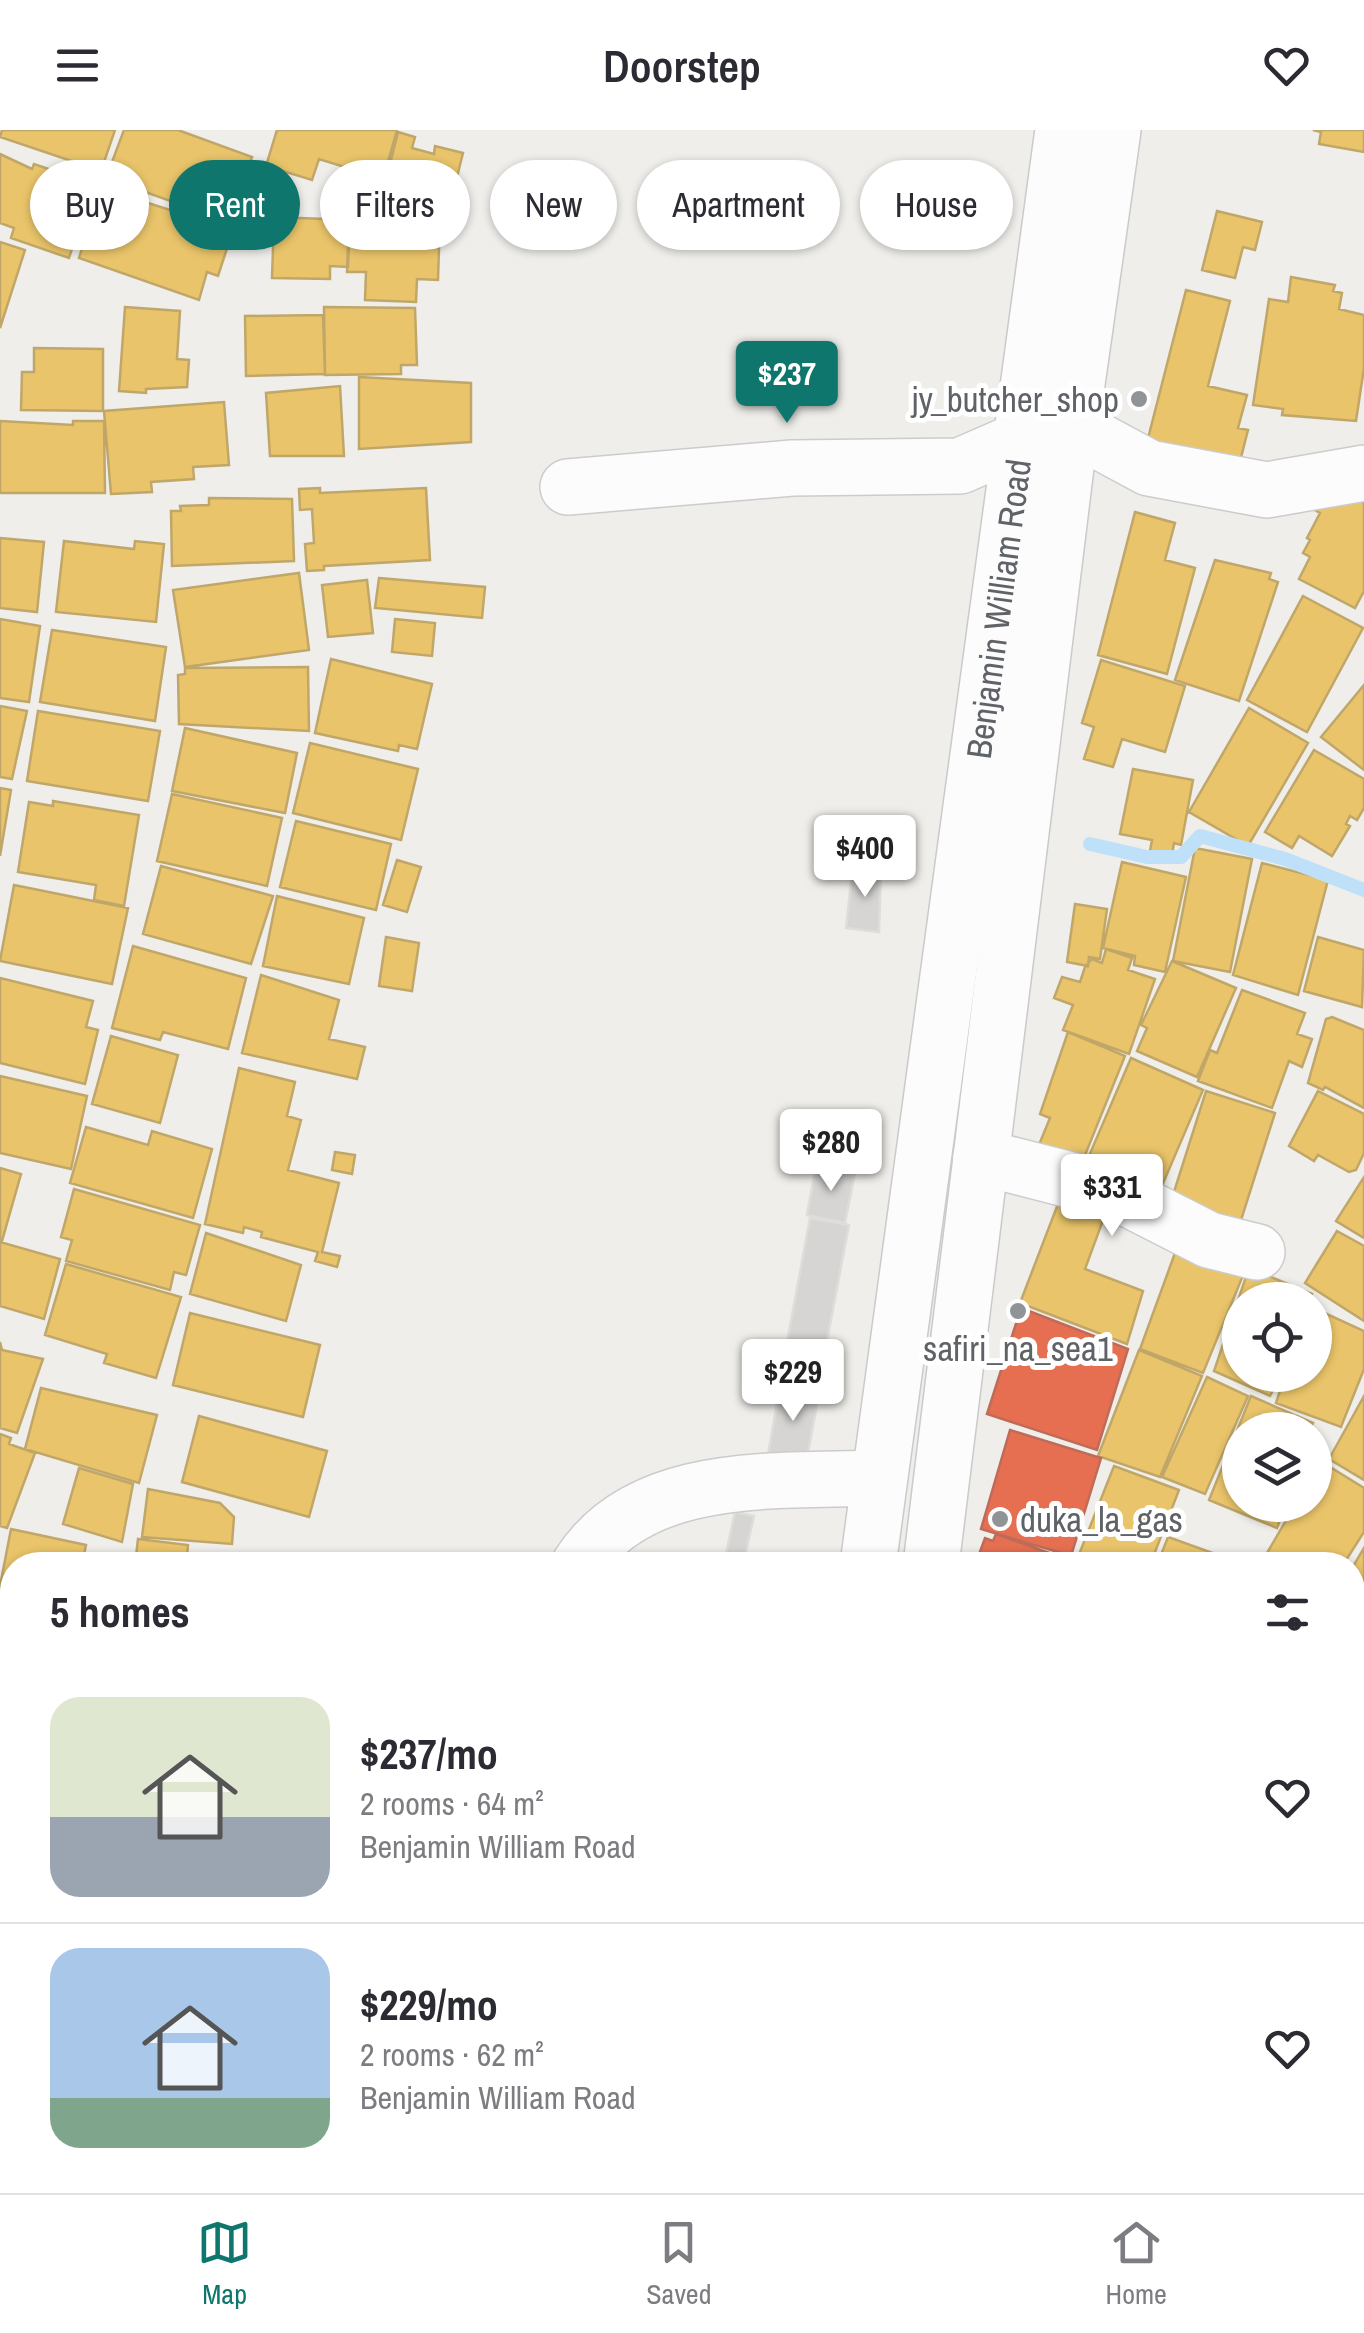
<!DOCTYPE html>
<meta charset="utf-8">
<style>
:root{--surface:#fff;--page:#f2f2f3;--text:#2b2b33;--muted:#7c7c81;--line:#e1e1e2;--accent:#0f766e}
body{margin:0;font-family:"Archivo Narrow",sans-serif;background:var(--page);color:var(--text);height:100vh;display:flex;flex-direction:column;font-size:38px;white-space:nowrap}
*{box-sizing:border-box;margin:0}
p{font-size:32px;color:var(--muted)}
.icon{flex:none;width:55px;height:55px;fill:none;stroke:currentColor;stroke-width:2;stroke-linecap:round;stroke-linejoin:round}
.map{position:relative;flex:1;overflow:hidden}
.details{position:absolute;left:0px;top:1422px;width:1365px;height:642px;display:flex;flex-direction:column;background:var(--surface);border-radius:40px 40px 0 0;box-shadow:0 2px 8px #0004}
.details>*{flex:none}
.guide{position:absolute;left:30px;top:30px;width:1305px;height:90px;display:flex;gap:20px}
.tools{position:absolute;left:1222px;top:1152px;display:grid;gap:20px}
.tools a{display:grid;place-items:center;width:110px;height:110px;border-radius:50%;background:var(--surface);box-shadow:0 2px 8px #0004;font-size:50px}
.price{position:absolute;translate:-50% -85px;padding:0 22px;border-radius:10px;background:#fff;color:#222;font-size:32px;line-height:65px;filter:drop-shadow(0 2px 5px #0008)}
.price::after{content:'';position:absolute;left:50%;top:60px;width:30px;height:22px;margin-left:-15px;background:inherit;clip-path:polygon(0 0,100% 0,50% 100%)}
.price.selected{background:var(--accent);color:#fff}
ul{padding:0;list-style:none}
li{display:flex;align-items:center;gap:30px;height:250px;padding:0 50px}
li+li{border-top:2px solid var(--line)}
li span{display:grid;place-items:center;flex:none;width:280px;height:200px;border-radius:30px;color:#555}
li>.icon{margin-inline-start:auto}
span .icon{width:120px;height:120px;fill:#fffc;stroke-width:1}
li b{font-size:42px}
h2{display:flex;justify-content:space-between;align-items:center;height:120px;padding:0 50px;font-size:42px}
.chip{padding:0 35px;border-radius:45px;background:var(--surface);box-shadow:0 2px 8px #0004;font-size:35px;line-height:90px}
.chip.selected{background:var(--accent);color:#fff}
header{display:flex;justify-content:space-between;align-items:center;height:130px;padding:0 50px;background:var(--surface);font-size:45px;font-weight:600}
.dock{display:flex;justify-content:space-around;align-items:center;height:140px;border-top:2px solid var(--line);background:var(--surface);font-size:28px;color:var(--muted)}
.dock a{display:grid;justify-items:center;gap:5px}
.dock .selected{color:var(--accent)}
.map>svg:first-child{display:block}
.homes{fill:#e9c46a;stroke:#c0a769;stroke-width:2.5}
.shops{fill:#e76f51;stroke:#be6b58;stroke-width:2.5}
.lines{fill:none;stroke-linecap:round;stroke-linejoin:round}
.stream{stroke:#bfe0f9;stroke-width:14}
.building{fill:#d6d5d3;stroke:#deddd9;stroke-width:2.5}
.street-casing{stroke:#cbcccc;stroke-width:58}
.secondary-casing{stroke:#cacacb;stroke-width:58}
.street{stroke:#fdfcfc;stroke-width:55}
.secondary{stroke:#fdfcfc;stroke-width:55}
.poi-dot{fill:#919496;stroke:#fff;stroke-width:4}
.labels{text-anchor:middle;dominant-baseline:central;stroke-width:10;stroke-linejoin:round;paint-order:stroke}
.poi-label{font-size:35px;fill:#5f6368;stroke:#fff;text-anchor:end}
.street-label{font-size:35px;fill:#5f6368;stroke:#fff}
</style>
<header><svg class="icon" aria-label="menu" viewBox="0 0 24 24"><path d="M4 6h16M4 12h16M4 18h16"/></svg>Doorstep<svg class="icon" aria-label="heart" viewBox="0 0 24 24"><path d="M12 20l-8-8c-3-5 5-10 8-4 3-6 11-1 8 4z"/></svg></header>
<div class="map">
<svg width="1364" height="2063" viewBox="0 0 1364 2063">
<rect width="100%" height="100%" fill="#efeeea"/>
<!-- homes -->
<path class="homes" d="M2,0h113l-14,41 -101,-34z
M124,0h54l74,27 -23,65 -123,-44z
M277,0h120l-14,49 -64,-20 -7,21 -46,-14z
M1313,0h51v22l-45,-8 2,-12z
M398,2l17,5 -3,11 22,6 1,-8 28,7 -10,40 -66,-17z
M0,24l32,15 2,-5 59,20 -24,74 -58,-20 3,-10 -14,-5z
M101,58l132,42 -15,46 -11,-4 -8,28 -120,-42z
M355,58l33,1 -1,21h8v6l45,2 -2,62 -21,-1 -1,23 -51,-2 1,-28h-19l2,-54h6z
M1217,81l45,11 -7,28 -12,-3 -8,31 -33,-8z
M274,87l76,3 -2,47 -18,-1v13l-58,-1z
M0,112l25,8 -25,78z
M1291,147l44,8 -2,6 9,2 -3,16 25,6v53l-8,53 -74,-6 1,-6 -30,-4 16,-106 19,3z
M1186,160l44,11 -22,85 39,9 -9,33 10,2 -12,47 -92,-23z
M125,177l55,4 -3,48 12,1 -2,27 -41,2v4l-27,-2z
M324,177l91,1 2,57h-16v9l-76,1z
M323,185l2,59 -79,2 -1,-60z
M34,218l69,1v62l-82,-1 1,-38h12z
M359,247l112,6v59l-112,7z
M340,256l4,70h-74l-4,-63z
M224,272l5,63 -36,2 1,12 -43,3 1,10 -41,2 -7,-83z
M0,291l73,4v-4h31l1,72h-105z
M320,358v5l106,-5 4,72 -106,6v4l-17,1 -2,-27 9,-1 -2,-34 -12,1 -1,-21z
M1341,361l23,12v88l-9,17 -56,-29 11,-22 -7,-4 7,-13 -3,-2 13,-25 -14,-8z
M209,368l83,1 2,62 -122,5 -1,-55h10l-1,-5 29,-1z
M1135,382l40,11 -10,37 30,8 -28,106 -69,-19z
M0,408l44,4 -7,70 -37,-4z
M64,411l70,8 1,-8 29,3 -8,78 -100,-10z
M1215,430l56,13 -2,6 9,3 -39,119 -64,-21z
M299,443l10,77 -124,17 -12,-77z
M379,448l106,9 -3,31 -107,-10z
M367,450l6,53 -45,4 -6,-52z
M1303,466l60,32 -56,104 -60,-32z
M0,489l40,7 -11,76 -29,-4z
M395,489l40,4 -3,33 -40,-4z
M52,500l114,17 -11,74 -115,-19z
M331,529l101,25 -15,65 -18,-4 -1,6 -83,-18z
M1101,530l84,26 -20,66 -43,-13 -9,28 -29,-8 10,-32 -12,-4z
M308,537l1,64 -130,-7 -1,-49 7,-1v-6z
M1364,555v85l-43,-33z
M0,576l27,5 -15,68 -12,-2z
M1249,578l59,35 -60,103 -59,-34z
M38,581l122,20 -12,70 -121,-20z
M185,598l112,25 -12,60 -113,-22z
M310,613l108,26 -17,71 -108,-27z
M1314,620l50,29v29l-7,12 -7,-4 -4,8 4,2 -18,30 -33,-20 -7,12 -27,-16z
M1133,639l60,11 -12,65 -7,-2 -2,12 -22,-4 2,-11 -32,-6z
M0,658l11,2 -11,66z
M172,664l110,24 -15,68 -110,-25z
M53,671l86,14 -15,91 -30,-6 2,-15 -78,-13 11,-70 24,4z
M296,691l95,23 -15,66 -96,-23z
M1195,718l57,11 -22,113 -57,-11z
M397,730l24,7 -14,45 -24,-7z
M1122,732l64,15 -21,95 -31,-7 1,-9 -32,-8z
M1262,733l66,17 -30,115 -65,-20z
M161,736l112,30 -22,68 -108,-30z
M14,755l114,23 -16,76 -112,-23z
M277,766l87,22 -15,66 -86,-18z
M1075,774l32,5 -7,50 -11,-2 -1,9 -21,-4z
M386,807l33,6 -7,48 -33,-5z
M1318,807l46,13 -2,57 -58,-16z
M133,816l113,32 -18,71 -65,-17 -3,8 -48,-12z
M1106,819l26,9 -4,12 27,9 -26,75 -66,-24 10,-25 -19,-7 8,-21 18,5 5,-15 7,-8 10,4z
M1172,831l64,27 -39,89 -60,-26 10,-23 -6,-3z
M261,845l78,25 -10,39 36,8 -8,32 -115,-26z
M0,848l93,23 -7,26 12,3 -13,54 -85,-21z
M1242,860l63,23 -8,21 15,5 -10,28 -13,-6 -17,47 -74,-27 12,-31 7,3z
M1332,887l32,13v78l-39,-21 -2,3 -15,-7 18,-64z
M1068,902l57,24 -46,114 -43,-18 14,-34 -10,-4z
M111,906l67,19 -18,68 -68,-19z
M1131,928l72,32 -48,112 -72,-32z
M239,938l56,14 -8,34 14,4 -13,50 51,13 -17,69 18,4 -3,11 -22,-6 3,-9 -57,-15 1,-5 -18,-5 -1,6 -38,-9z
M0,946l87,20 -16,73 -71,-16z
M1206,961l69,22 -39,123 -69,-22z
M1318,961l46,23v39l-8,17 -7,2 -31,-17 -4,6 -25,-15z
M86,997l62,18 4,-14 60,18 -19,69 -123,-35z
M335,1022l20,3 -3,19 -20,-4z
M0,1038l21,6 -19,67 -2,-1z
M1364,1047v61l-28,-17z
M74,1059l126,36 -14,50 -12,-3 -4,18 -104,-29 6,-21 -11,-3z
M1061,1066l45,16 -21,57 58,22 -16,53 -107,-41z
M1337,1101l27,15v75l-59,-38z
M206,1103l95,32 -15,56 -96,-27z
M0,1112l60,17 -16,60 -44,-13z
M1179,1112l67,26 -43,105 -63,-24z
M66,1134l115,33 -25,81 -52,-15 3,-9 -62,-19z
M1249,1138l63,26 -2,6h-70v75h41l-11,21 -56,-25z
M1318,1180l46,21v38l-23,58 -65,-24 9,-28h30z
M190,1183l130,32 -17,72 -130,-32z
M0,1212l2,8 41,9 -26,74 -17,-5z
M1139,1220l63,26 -42,101 -62,-21z
M1207,1247l41,19 -43,98 -43,-17z
M41,1258l116,27 -18,68 -114,-34z
M1251,1266l62,27 -3,7h-70v75h46l-9,23 -68,-28z
M1364,1266v84l-35,-21z
M199,1286l128,35 -18,66 -127,-35z
M0,1304l11,4 -2,6 26,9 -28,75 -7,-2z
M1322,1332l42,26v44l-21,33h-83l35,-60h20v-33z
M1114,1336l65,24 -29,75h-51l-21,-8z
M79,1338l54,16 -11,58 -59,-18z
M148,1359l72,14 14,14 -2,27 -90,-7z
M11,1399l75,16 -4,20h-70v24l-12,-3z
M1168,1407l67,24 -1,4h-77z
M138,1409l50,6 -2,20h-51z
M1364,1418v84l-12,-6v-58z
M0,1466l12,3v82l-12,-2z
M1352,1503l12,7v46l-4,9 3,2 -11,19z
M0,1556l12,2v39l-12,-2z
M2,1601l10,1v111l-12,-2z
M1352,1695l12,7v89l-12,-6z
M0,1726l12,1v119l-12,-1z
M1352,1875l12,5v78l-12,-5z
M0,1956l9,2 -8,60h-1z
M12,1959v55l-7,-1 -3,-7z
M12,2036v16h71v6l-6,-1v6h-67z
M91,2052h68l-2,11h-68z
M167,2052h63l-2,11h-63z
M941,2052h68l-5,11h-67z
M1017,2052h56l-6,11h-19z
M1090,2052h87l-7,11h-87z"/>
<!-- shops -->
<path class="shops" d="M1021,1178l107,41 -31,101 -110,-36z
M1010,1300l91,28 -30,98 -90,-27z
M996,1404l87,31h-97l-9,-5 8,-22 8,3z
M898,2052h36l-2,11h-36z"/>
<g class="lines">
<!-- stream -->
<path class="stream" d="M1090,714l57,13h34l19,-21 85,23 79,31
M1245,2052l12,11"/>
</g>
<!-- building -->
<path class="building" d="M853,736l28,3 -2,63 -33,-4z
M823,998l32,13 -12,28 -32,-13z
M816,1036l39,7 -10,50 -38,-8z
M810,1088l39,7 -32,168 -38,-7z
M780,1256l39,8 -13,69 -38,-8z
M735,1382l19,4 -11,49 -19,-2z
M632,2052h72l4,1 -1,10h-76z"/>
<g class="lines">
<!-- street casing -->
<g class="street-casing">
<path id="street" d="M1071,296l78,42 118,22 97,-17
M568,357l224,-19 168,-2 62,-27
M981,1027l132,34 96,49 48,12
M579,1435c61,-96 199,-83 299,-87
M1352,1501l12,7
M1352,1675l12,7"/>
</g>
<!-- secondary casing -->
<g class="secondary-casing">
<g id="secondary">
<path id="s1" d="M868,1435l195,-1435"/>
<path d="M931,1435l140,-1139 42,-296"/>
<path d="M797,2063l1,-11"/>
<path d="M850,2063l1,-11"/>
</g>
</g>
<!-- street -->
<use href="#street" class="street"/>
<!-- secondary -->
<use href="#secondary" class="secondary"/>
</g>
<!-- markers -->
<g class="poi-dot">
<circle cx="1139" cy="269" r="10"/>
<circle cx="1018" cy="1181" r="10"/>
<circle cx="1000" cy="1389" r="10"/>
</g>
<g class="labels">
<!-- poi labels -->
<g class="poi-label">
<text x="1119" y="269">jy_butcher_shop</text>
<text x="1018" y="1218" text-anchor="middle">safiri_na_sea1</text>
<text x="1020" y="1389" text-anchor="start">duka_la_gas</text>
</g>
<!-- street labels -->
<g class="street-label">
<text stroke="none"><textPath href="#s1" startOffset="965">Benjamin William Road</textPath></text>
</g>
</g>
</svg>
<div class="tools">
<a><svg class="icon" aria-label="locate" viewBox="0 0 24 24"><circle cx="12" cy="12" r="6"/><path d="M12 2v4M12 18v4M2 12h4M18 12h4"/></svg></a>
<a><svg class="icon" aria-label="layers" viewBox="0 0 24 24"><path d="M12 4l9 5-9 5-9-5zM3 14l9 5 9-5"/></svg></a>
</div>
<b class="price selected" style="left:787px;top:296px">$237</b>
<b class="price" style="left:865px;top:770px">$400</b>
<b class="price" style="left:831px;top:1064px">$280</b>
<b class="price" style="left:1112px;top:1109px">$331</b>
<b class="price" style="left:793px;top:1294px">$229</b>
<div class="guide">
<a class="chip">Buy</a>
<a class="chip selected">Rent</a>
<a class="chip">Filters</a>
<a class="chip">New</a>
<a class="chip">Apartment</a>
<a class="chip">House</a>
</div>
<section class="details">
<h2>5 homes<svg class="icon" aria-label="filters" viewBox="0 0 24 24"><path d="M4 7h16M4 17h16"/><circle cx="9" cy="7" r="2"/><circle cx="15" cy="17" r="2"/></svg></h2>
<ul>
<li><span style="background:linear-gradient(#dfe7d0 60%,#9aa5b1 0)"><svg class="icon" aria-label="home" viewBox="0 0 24 24"><path d="M3 11l9-7 9 7M6 9v11h12V9"/></svg></span><div><b>$237/mo</b><p>2 rooms · 64 m²</p><p>Benjamin William Road</p></div><svg class="icon" aria-label="heart" viewBox="0 0 24 24"><path d="M12 20l-8-8c-3-5 5-10 8-4 3-6 11-1 8 4z"/></svg></li>
<li><span style="background:linear-gradient(#a9c7e8 75%,#7fa58c 0)"><svg class="icon" aria-label="home" viewBox="0 0 24 24"><path d="M3 11l9-7 9 7M6 9v11h12V9"/></svg></span><div><b>$229/mo</b><p>2 rooms · 62 m²</p><p>Benjamin William Road</p></div><svg class="icon" aria-label="heart" viewBox="0 0 24 24"><path d="M12 20l-8-8c-3-5 5-10 8-4 3-6 11-1 8 4z"/></svg></li>
</ul>
</section>
</div>
<nav class="dock">
<a class="selected"><svg class="icon" aria-label="map" viewBox="0 0 24 24"><path d="M3 6l6-2 6 2 6-2v14l-6 2-6-2-6 2zM9 4v14M15 6v14"/></svg>Map</a>
<a><svg class="icon" aria-label="saved" viewBox="0 0 24 24"><path d="M7 4h10v16l-5-4-5 4z"/></svg>Saved</a>
<a><svg class="icon" aria-label="home" viewBox="0 0 24 24"><path d="M3 11l9-7 9 7M6 9v11h12V9"/></svg>Home</a>
</nav>
